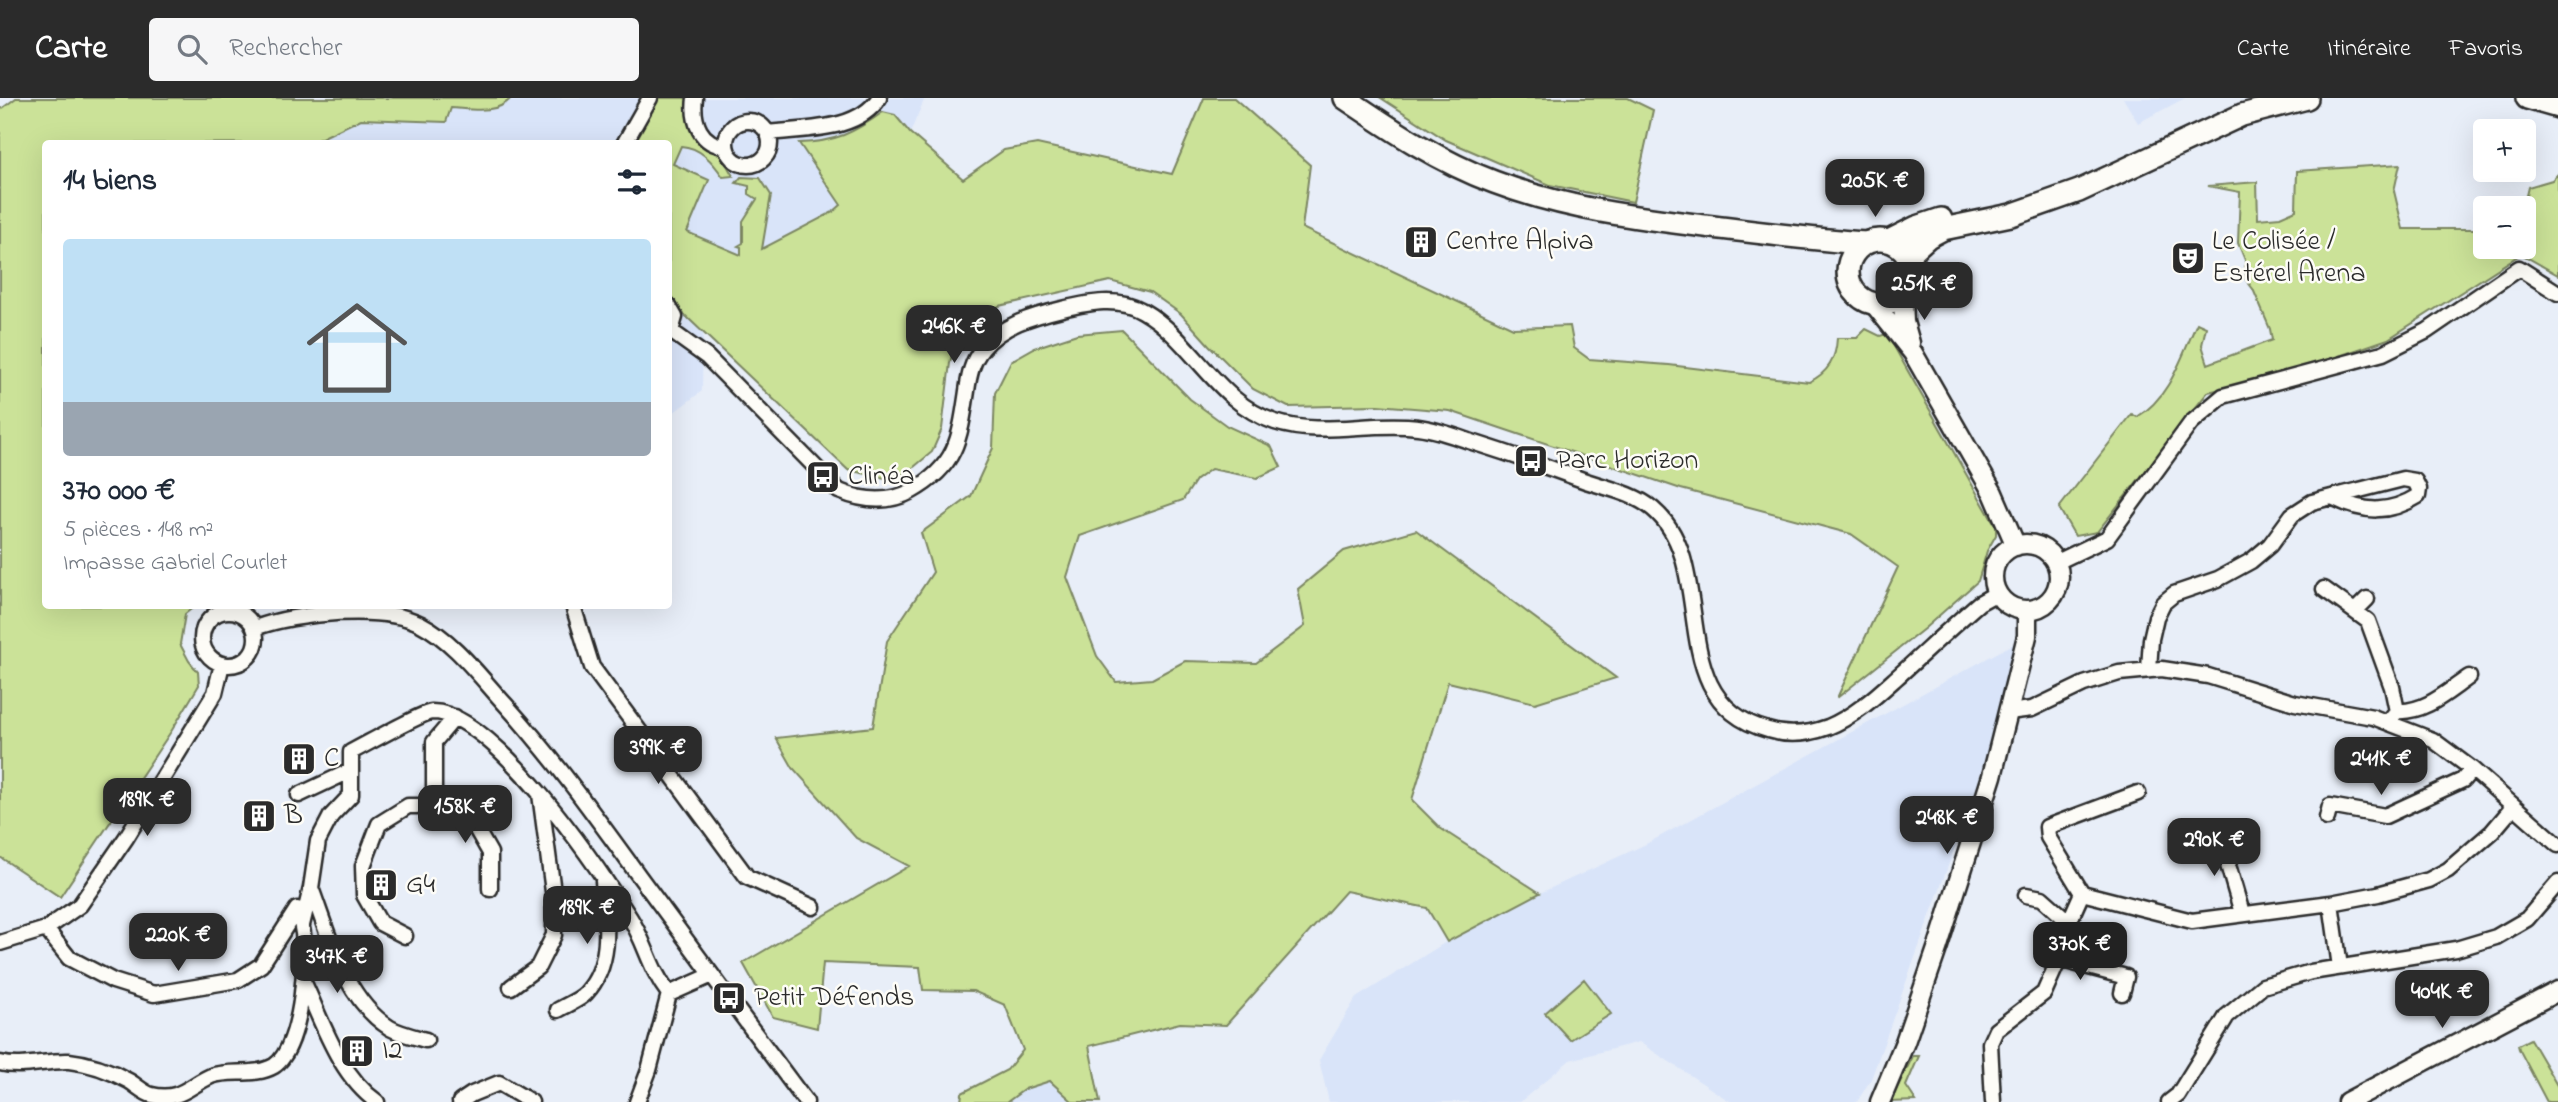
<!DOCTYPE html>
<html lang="fr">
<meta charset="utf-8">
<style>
:root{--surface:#fff;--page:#f6f6f7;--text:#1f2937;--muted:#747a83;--accent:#2b2b2b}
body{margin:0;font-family:"Indie Flower",sans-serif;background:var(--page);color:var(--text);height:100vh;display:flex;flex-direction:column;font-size:26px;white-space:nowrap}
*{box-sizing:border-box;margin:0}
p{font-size:23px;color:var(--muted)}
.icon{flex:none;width:38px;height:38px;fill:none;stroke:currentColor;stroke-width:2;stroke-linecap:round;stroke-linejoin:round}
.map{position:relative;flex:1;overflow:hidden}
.side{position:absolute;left:42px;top:42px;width:630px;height:469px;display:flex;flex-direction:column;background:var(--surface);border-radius:7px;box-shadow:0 7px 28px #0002}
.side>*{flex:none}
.tools{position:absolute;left:2473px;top:21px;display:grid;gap:14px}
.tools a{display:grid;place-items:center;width:63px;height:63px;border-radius:7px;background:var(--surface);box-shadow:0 7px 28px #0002;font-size:35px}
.price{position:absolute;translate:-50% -60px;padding:0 16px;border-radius:14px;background:var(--accent);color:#fff;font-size:23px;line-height:46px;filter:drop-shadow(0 2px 4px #0008)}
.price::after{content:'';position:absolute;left:50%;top:42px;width:21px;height:16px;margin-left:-10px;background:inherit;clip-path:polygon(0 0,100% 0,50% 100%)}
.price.on{background:#222;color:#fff}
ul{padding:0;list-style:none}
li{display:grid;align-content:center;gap:14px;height:371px;padding:0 21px}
li span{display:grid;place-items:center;height:217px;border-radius:7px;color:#555}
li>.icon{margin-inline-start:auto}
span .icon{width:126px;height:126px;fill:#fffc;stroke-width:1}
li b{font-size:30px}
h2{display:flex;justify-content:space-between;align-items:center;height:84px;padding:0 21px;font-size:30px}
header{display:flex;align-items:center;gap:42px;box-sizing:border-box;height:98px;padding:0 35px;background:var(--accent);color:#fff}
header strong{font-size:33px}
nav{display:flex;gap:38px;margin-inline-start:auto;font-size:24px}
.search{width:490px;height:63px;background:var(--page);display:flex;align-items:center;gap:18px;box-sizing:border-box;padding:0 24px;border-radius:7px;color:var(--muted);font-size:26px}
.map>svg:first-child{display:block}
.built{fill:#d9e4f9}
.green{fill:#cbe298;stroke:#7b8662;stroke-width:2}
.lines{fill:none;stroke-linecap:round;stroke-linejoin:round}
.minor-casing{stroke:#2b2b2b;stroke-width:19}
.tertiary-casing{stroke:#2b2b2b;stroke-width:23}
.secondary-casing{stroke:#2b2b2b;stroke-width:26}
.minor{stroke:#fdfcf7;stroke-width:14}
.tertiary{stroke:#fdfcf7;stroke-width:18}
.secondary{stroke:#fdfcf7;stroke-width:21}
.labels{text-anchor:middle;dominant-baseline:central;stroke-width:5;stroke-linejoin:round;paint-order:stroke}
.poi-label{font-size:28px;fill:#2b2b2b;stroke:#fdfcf7;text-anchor:start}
</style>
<header>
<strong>Carte</strong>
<div class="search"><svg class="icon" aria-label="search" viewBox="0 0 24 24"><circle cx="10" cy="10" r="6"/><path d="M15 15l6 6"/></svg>Rechercher</div>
<nav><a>Carte</a><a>Itinéraire</a><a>Favoris</a></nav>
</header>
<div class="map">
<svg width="2558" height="1004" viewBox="0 0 2558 1004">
<rect width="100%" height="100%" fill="#e8eef8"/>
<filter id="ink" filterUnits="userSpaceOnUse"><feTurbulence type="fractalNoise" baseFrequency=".0143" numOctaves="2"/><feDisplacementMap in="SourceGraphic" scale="14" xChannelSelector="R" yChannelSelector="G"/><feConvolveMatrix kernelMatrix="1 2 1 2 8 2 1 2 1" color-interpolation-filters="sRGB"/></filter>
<g filter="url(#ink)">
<!-- built -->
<path class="built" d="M511,0h414l-15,35 -77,79 -71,38 -54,72 -5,11 -1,58 -33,25 -1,-272h-357l50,-25 85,3 5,-14 36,2 19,-7z
M2123,0h62l-47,25z
M2017,544l-40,144 -106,293 -14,23h-126l-92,-60 -69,18 -50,42h-191l-10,-42 37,-62 124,-77 166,-77z
M1050,983l23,21h-66l18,-13z"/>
<!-- green -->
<path class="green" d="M16,0h495c-14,17 -41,11 -60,10l-5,14 -85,-3 -50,24 -265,1v462h149l-10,8 -5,30 9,17 9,11 1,13 -27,45 -112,167 -60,-40v-747z
M657,0h32l44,78 -10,1c-10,-15 -23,-30 -42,-31l-8,18 36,16 -22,52 54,23v-8l-3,-1 5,-3v-22l14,-22 -8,-5v-8l-13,-3 5,-6 19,1 11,17 -9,54 71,-37 8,-7 -42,-62c36,-1 55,-10 84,-31l12,3 15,18 53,46 41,-29 33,-6 135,30 32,-76h30l76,67 -8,63 211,100 57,-2 4,22 15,11 80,6 140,17c19,-9 27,-23 28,-44h20l9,-9 14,7 7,-2 109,193v8l-9,16 -9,30 -53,47 -88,70 61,-131 -47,-33 -170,-45 -231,-78 -73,-6 -89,2 -35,-18 -44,-44 -28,-31 -31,-22 -40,-11 -111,25 -26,11 -16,17 -7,29 -8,66 -10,23 -18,15 -14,9 -15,2 -37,-8 -179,-170 -1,-156h-39z
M1381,0h247l25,12 -20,92 -83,-17 -104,-45z
M2400,66l-6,27 9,38h82v18h39l-1,-39 5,-21 24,-7 6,-6v101l-37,-21 -133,85 -104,36 -76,17 -111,140 -22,4 -16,-28 73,-94 5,3c33,-19 45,-62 60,-94l9,4 -4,18 6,19 64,-24 -2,-11 -17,-40 -7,-9 -1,-20 -7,-17 2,-51 -32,-6 49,-4 1,37 22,-2 16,-7 1,-39z
M1122,232l68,69 37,27 44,20 10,21 -24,11 -46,-9 -15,11 -13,20 -103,36 -13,41 30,79 19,26 36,-3 33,-18 71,2 49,-37 -7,-37 46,-38 72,-21 200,148 -81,25 -87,-21 -36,118 28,28 100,65 -93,49 -20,-34 -81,-17 -120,134 -46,-2 -91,23 11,56h-27l-23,-21 -25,8 -18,13h-46l1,-9 45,-23 16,-20 -18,-45 -32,-14 -50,-1 -3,-23 -97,-4 -6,65 -44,-11 -30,-54 166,-97 -53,-28 -63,-70 -17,-30 97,-11 14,-86 46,-69 -12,-39 50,-37 22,-48 2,-55 16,-32 23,-13 43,-14z
M1584,881l27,35 -41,26 -25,-27z
M2530,941l28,48v15h-11l-28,-53 -1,-4z
M1913,958h6l-13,30 10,15 -26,1z"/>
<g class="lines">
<!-- minor casing -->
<g class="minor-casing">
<path id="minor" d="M695,0c-3,23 5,47 31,48
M726 45a22 22 0 1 1 44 0a22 22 0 1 1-44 0Z
M768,35c36,-5 89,-1 111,-35
M624,46l26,-46
M668,207l7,12 -4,14
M668,231l39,28 132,134c24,10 49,13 73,0 45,-25 48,-53 55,-100 2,-15 5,-30 15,-42 19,-24 51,-33 80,-40 26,-6 56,-13 81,2 50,29 74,92 132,111 46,15 95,-1 143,5 17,2 34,8 51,14 38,12 76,25 114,39 23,8 51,13 70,29 68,57 7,192 115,221 19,6 41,4 60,-3 25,-10 47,-30 67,-48 28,-25 55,-51 84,-76l18,-10
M2055,465l52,-25 84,-115 32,-27 160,-43 44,-22 92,-63 39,25
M2324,491l44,32 24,66 5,24 -9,11
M573,508l19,61 155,210 66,30
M202 540a27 27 0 1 1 54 0a27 27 0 1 1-54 0Z
M2355,513l12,-12
M255,530c40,-15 128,-24 166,-4 33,17 59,53 84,80 49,54 91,113 134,172 55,75 111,151 167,226
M2149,571l2,-30 5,-22 7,-14 11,-9 44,-15 33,-18 19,-16 22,-30 20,-13 91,-23 12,2 4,8 -1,7c-29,18 -54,17 -84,2
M2397,613c28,2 50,-19 72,-34
M2008,614l24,-3 52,-25 35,-11 43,-4 46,7 87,27 78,14 60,23 39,29 86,76
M299,697l51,-24
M434,708v-64l21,-25
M2327,720l3,-12 55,10 78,-36 9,-11
M2231,736l2,15 -5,16 14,48
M311,790c18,48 34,112 79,140 11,6 25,9 36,12
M2082,795l110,28 139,-18 47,-9 51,-14 19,-10 44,-38 22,-26
M2026,797l16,3 27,24
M2331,805l9,64
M302,827l9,-37 7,-47 13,-25 20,-21v-43c14,-7 70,-39 81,-40 61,-1 167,157 198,206 16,25 19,50 39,76l-20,76 -12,32
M46,831l23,29 44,23 41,13 84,-14 23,-15 36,-56
M405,838l-25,-13 -16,-28 -1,-29 16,-42 29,-18h26l40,19 16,28v36
M0,845l46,-14 34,-24 46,-67 89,-145 7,-29
M2059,861l67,18 -4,16
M305,887c18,39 35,91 72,117
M511,889l27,-20 16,-32v-36l-14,-105
M669,896l43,-19
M558,912c8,-5 22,-10 28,-17 28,-30 20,-75 17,-112
M0,965c23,6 45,-3 69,-2 20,2 42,10 60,20 7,4 15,12 23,14 27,7 38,-10 59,-19 19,-7 44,1 63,-10 29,-19 36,-117 26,-147
M460,1004l12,-8 27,-11 32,19
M1993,1004l-3,-59 6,-13 48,-37 15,-34 10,-37 13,-29 -34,-56 -1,-10 91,-34
M2169,1004l9,-7 49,-79 36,-30 48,-14 145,-23 40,-12 31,-18 31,-36"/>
</g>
<!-- tertiary casing -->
<g class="tertiary-casing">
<path id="tertiary" d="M1903,197l1,27 6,21
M1874,206l39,49 80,140 23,53
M1993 479a33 33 0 1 1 66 0a33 33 0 1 1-66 0Z
M1880,1004l25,-60 33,-96 54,-170 35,-140v-26
M2347,1004l211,-111"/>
</g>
<!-- secondary casing -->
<g class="secondary-casing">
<path id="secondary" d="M1345,0c47,32 95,64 149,84 71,27 144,36 219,45 51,6 102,13 154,16
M2527,0l31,9
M1848 174a32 32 0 1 1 64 0a32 32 0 1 1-64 0Z
M1889,143l28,-14 24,-8
M1907,158l21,-19 15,-8 68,-14 68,-24 163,-76 65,-17"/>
</g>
<!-- minor -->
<use href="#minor" class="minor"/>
<!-- tertiary -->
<use href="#tertiary" class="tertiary"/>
<!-- secondary -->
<use href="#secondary" class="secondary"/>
</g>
</g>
<!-- icons -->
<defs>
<g id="building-square" transform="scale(1.75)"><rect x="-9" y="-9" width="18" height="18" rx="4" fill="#2b2b2b" stroke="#fdfcf7"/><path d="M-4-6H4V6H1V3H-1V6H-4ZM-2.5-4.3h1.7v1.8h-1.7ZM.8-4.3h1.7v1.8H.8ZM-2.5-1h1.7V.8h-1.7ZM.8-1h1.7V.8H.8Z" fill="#fff"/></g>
<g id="theatre-square" transform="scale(1.75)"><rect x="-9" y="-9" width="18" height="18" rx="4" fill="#2b2b2b" stroke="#fdfcf7"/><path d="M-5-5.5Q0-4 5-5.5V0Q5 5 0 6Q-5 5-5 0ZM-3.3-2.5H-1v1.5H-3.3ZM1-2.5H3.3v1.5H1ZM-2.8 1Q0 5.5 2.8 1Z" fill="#fff"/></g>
<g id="bus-square" transform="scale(1.75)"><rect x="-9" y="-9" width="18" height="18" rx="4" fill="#2b2b2b" stroke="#fdfcf7"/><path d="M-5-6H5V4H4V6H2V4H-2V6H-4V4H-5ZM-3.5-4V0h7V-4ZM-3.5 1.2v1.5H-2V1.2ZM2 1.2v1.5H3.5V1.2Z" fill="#fff"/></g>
</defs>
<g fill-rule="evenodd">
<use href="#building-square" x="1421" y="144"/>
<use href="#theatre-square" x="2188" y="160"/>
<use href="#bus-square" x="1531" y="363"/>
<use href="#bus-square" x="823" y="379"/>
<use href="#building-square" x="299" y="661"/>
<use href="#building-square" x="259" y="718"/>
<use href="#building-square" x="381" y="787"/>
<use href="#bus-square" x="729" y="900"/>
<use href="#building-square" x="357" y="953"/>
</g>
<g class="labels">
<!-- poi labels -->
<g class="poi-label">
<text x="1446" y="144">Centre Alpiva</text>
<text x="2212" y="144">Le Colisée /<tspan x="2212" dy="32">Estérel Arena</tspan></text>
<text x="1556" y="363">Parc Horizon</text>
<text x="848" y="379">Clinéa</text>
<text x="324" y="661">C</text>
<text x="284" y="718">B</text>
<text x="406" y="787">G4</text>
<text x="754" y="900">Petit Défends</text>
<text x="382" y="953">I2</text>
</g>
</g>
</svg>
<div class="tools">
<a>+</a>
<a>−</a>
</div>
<b class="price" style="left:1875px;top:121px">205K €</b>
<b class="price" style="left:1924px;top:224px">251K €</b>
<b class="price" style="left:954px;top:267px">246K €</b>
<b class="price" style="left:658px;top:688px">399K €</b>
<b class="price" style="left:2381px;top:699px">241K €</b>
<b class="price" style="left:147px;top:740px">189K €</b>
<b class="price" style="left:465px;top:747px">158K €</b>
<b class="price" style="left:1947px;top:758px">248K €</b>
<b class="price" style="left:2214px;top:780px">290K €</b>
<b class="price" style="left:587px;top:848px">189K €</b>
<b class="price" style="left:178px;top:875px">220K €</b>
<b class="price on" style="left:2080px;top:884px">370K €</b>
<b class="price" style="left:337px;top:897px">347K €</b>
<b class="price" style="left:2442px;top:932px">404K €</b>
<section class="side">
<h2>14 biens<svg class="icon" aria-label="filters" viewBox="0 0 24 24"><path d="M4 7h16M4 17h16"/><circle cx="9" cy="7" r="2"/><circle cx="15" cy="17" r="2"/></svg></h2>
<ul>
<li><span style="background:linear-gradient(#bfe0f5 75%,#9aa5b1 0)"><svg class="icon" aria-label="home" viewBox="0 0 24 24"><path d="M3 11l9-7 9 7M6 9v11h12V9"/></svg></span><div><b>370 000 €</b><p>5 pièces · 148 m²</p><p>Impasse Gabriel Courlet</p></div></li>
</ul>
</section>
</div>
